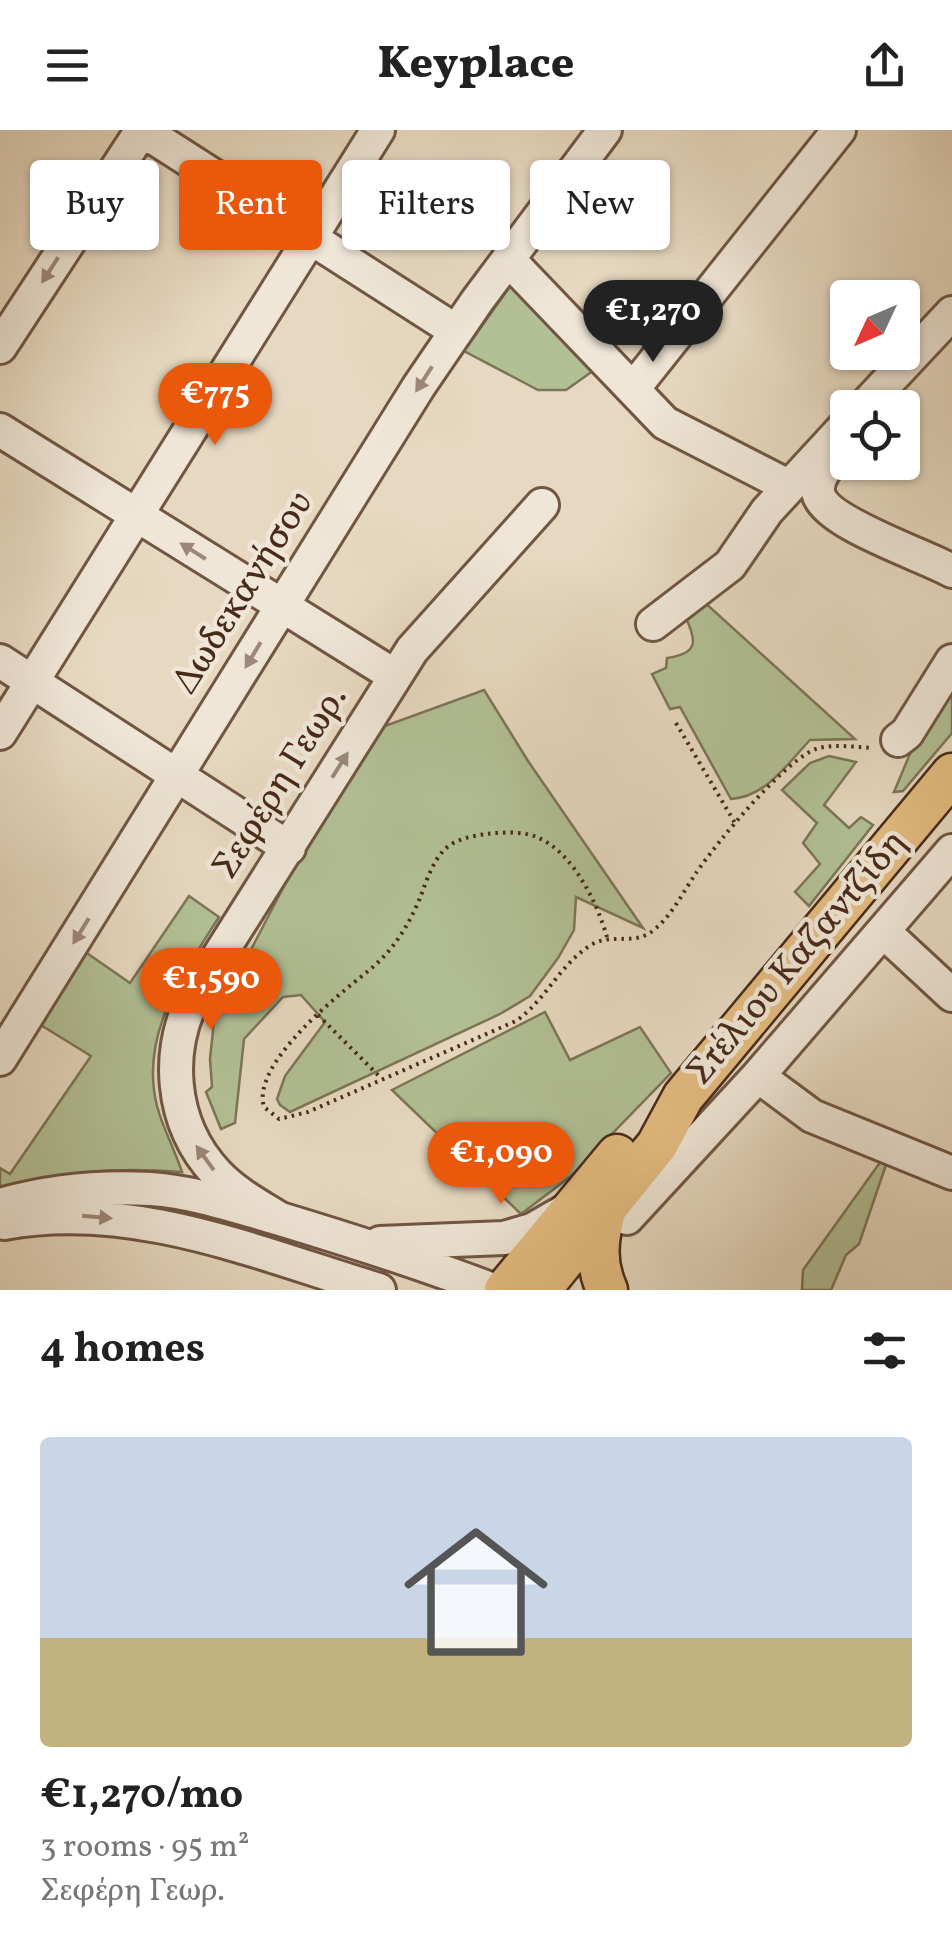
<!DOCTYPE html>
<meta charset="utf-8">
<style>
:root{--surface:#fff;--page:#f2f2f2;--text:#222;--muted:#767676;--accent:#ea580c}
body{margin:0;font-family:Vollkorn,serif;background:var(--page);color:var(--text);height:100vh;display:flex;flex-direction:column;font-size:38px;white-space:nowrap}
*{box-sizing:border-box;margin:0}
p{font-size:32px;color:var(--muted)}
.icon{flex:none;width:55px;height:55px;fill:none;stroke:currentColor;stroke-width:2;stroke-linecap:round;stroke-linejoin:round}
.map{position:relative;height:1160px;overflow:hidden}
.side{display:flex;flex-direction:column;background:var(--surface);flex:1}
.side>*{flex:none}
.guide{position:absolute;left:30px;top:30px;width:892px;height:90px;display:flex;gap:20px}
.needle{width:65px;rotate:226deg}
.controls{position:absolute;left:830px;top:150px;display:grid;gap:20px}
.controls a{display:grid;place-items:center;width:90px;height:90px;border-radius:10px;background:var(--surface);box-shadow:0 2px 8px #0004;font-size:50px}
.price{position:absolute;translate:-50% -85px;padding:0 22px;border-radius:35px;background:var(--accent);color:#fff;font-size:32px;line-height:65px;filter:drop-shadow(0 2px 5px #0008)}
.price::after{content:'';position:absolute;left:50%;top:60px;width:30px;height:22px;margin-left:-15px;background:inherit;clip-path:polygon(0 0,100% 0,50% 100%)}
.price.selected{background:#222;color:#fff}
ul{padding:0;list-style:none}
li{display:grid;align-content:center;gap:20px;height:530px;padding:0 40px}
li span{display:grid;place-items:center;height:310px;border-radius:10px;color:#555}
li>.icon{margin-inline-start:auto}
span .icon{width:180px;height:180px;fill:#fffc;stroke-width:1}
li b{font-size:42px}
h2{display:flex;justify-content:space-between;align-items:center;height:120px;padding:0 40px;font-size:42px}
.pill{padding:0 35px;border-radius:10px;background:var(--surface);box-shadow:0 2px 8px #0004;font-size:35px;line-height:90px}
.pill.selected{background:var(--accent);color:#fff}
header{display:flex;justify-content:space-between;align-items:center;height:130px;padding:0 40px;background:var(--surface);font-size:45px;font-weight:800}
.map>svg:first-child{display:block}
.green{fill:#b2c096;stroke:#7d7558;stroke-width:2.5}
.lines{fill:none;stroke-linecap:round;stroke-linejoin:round}
.minor-casing{stroke:#705643;stroke-width:38}
.major-casing{stroke:#482a19;stroke-width:45}
.path{stroke:#482a19;stroke-width:4;stroke-dasharray:2.5 5;stroke-linecap:butt}
.minor{stroke:#efe6d7;stroke-width:32}
.major{stroke:#e4bc80;stroke-width:40}
.oneway{fill:#9c8878}
.labels{text-anchor:middle;dominant-baseline:central;stroke-width:9;stroke-linejoin:round;paint-order:stroke}
.street-label{font-size:38px;fill:#482a19;stroke:#efe6d7}
</style>
<header><svg class="icon" aria-label="menu" viewBox="0 0 24 24"><path d="M4 6h16M4 12h16M4 18h16"/></svg>Keyplace<svg class="icon" aria-label="share" viewBox="0 0 24 24"><path d="M12 15V3M7 8l5-5 5 5M5 13v7h14v-7"/></svg></header>
<div class="map">
<svg width="952" height="1160" viewBox="0 0 952 1160">
<rect width="100%" height="100%" fill="#e7d9c1"/>
<filter id="stains"><feTurbulence type="fractalNoise" baseFrequency=".002" numOctaves="4"/><feColorMatrix values="0 0 0 0 .2 0 0 0 0 .09 0 0 0 0 .02 0 0 0 .5 -.17"/></filter>
<radialGradient id="worn" r=".72"><stop offset=".6" stop-color="#630" stop-opacity="0"/><stop offset="1" stop-color="#630" stop-opacity=".3"/></radialGradient>
<!-- green -->
<path class="green" d="M513,152l84,86 -31,22h-28l-74,-39z
M702,470l153,139 -45,1c-22,23 -44,57 -79,59l-51,-92 -10,2 -18,-35 14,-6 1,-10c35,-5 28,-19 17,-45z
M484,560l44,71 115,167 -67,-31 -2,33 -16,28 -28,38 -30,18 -210,98 -10,-7 -3,-6 8,-23 40,-54 -24,-27 -18,2 -39,42 -9,84 -14,6 -15,-37 6,-5 -2,-28 4,-38 84,-162 73,-128z
M935,564h17v39l-49,58 -9,1z
M829,626l27,6 -32,43 25,23 12,-11 12,8 -64,81 -14,-14 25,-28 -17,-21 14,-20 -35,-33 28,-27z
M189,766l30,21c-36,57 -80,118 -62,189 6,23 18,44 25,66 -63,-5 -122,-2 -182,19v-23l10,6 81,-118 -55,-34 45,-73 49,34z
M545,882l25,48 70,-33 31,46 -100,103 -50,38 -129,-124z
M881,1031l6,1 -28,82 -13,11 -15,35h-29l1,-20z"/>
<g class="lines">
<!-- minor casing -->
<g class="minor-casing">
<path id="minor" d="M142,0l314,201
M508,129l157,164 123,63
M0,217l142,-217
M633,259l206,-259
M863,278l89,-95
M0,300l395,246
M841,322c-10,11 -25,23 -23,40 5,31 107,63 134,79
M653,494l77,-59 37,-54 81,-88
M0,531l289,187
M0,603l378,-603
M898,610l9,-7 45,-72
M884,802l68,63
M0,929l419,-673 58,-85 128,-171
M758,946l54,40 140,57
M0,1075c49,-14 99,-19 151,-16 43,3 84,17 126,29 73,22 145,45 216,72
M627,1088l131,-142 194,-225
M280,1089c-21,-13 -45,-26 -63,-45 -48,-51 -53,-126 -19,-185l214,-339 130,-145
M4,1093c129,-24 255,31 375,67
M380,1113l124,-5 28,-8 33,-19"/>
</g>
<!-- major casing -->
<g class="major-casing">
<path id="major" d="M605,1082c-8,28 -10,51 2,78
M505,1160l112,-135
M540,1160l117,-145 26,-48 269,-323"/>
</g>
<!-- path -->
<path class="path" d="M676,593l59,100
M607,807c-10,-34 -33,-83 -68,-99 -15,-7 -36,-6 -53,-4 -14,2 -31,5 -42,16 -12,13 -18,32 -24,48 -12,29 -28,54 -53,74 -30,24 -116,92 -103,135l15,12 29,-7 208,-91c30,-21 43,-56 75,-76 21,-13 44,2 64,-16 17,-14 29,-38 41,-56 19,-28 91,-117 123,-125 17,-4 36,-1 54,0
M318,885l63,63"/>
<!-- minor -->
<use href="#minor" class="minor"/>
<!-- major -->
<use href="#major" class="major"/>
</g>
<!-- one-way arrows -->
<defs><path id="oneway-solid" d="M-6-.8H1V-3.2L6.5 0L1 3.2V.8H-6Z" transform="scale(2.5)"/></defs>
<g class="oneway">
<use href="#oneway-solid" transform="translate(50 140) rotate(123)"/>
<use href="#oneway-solid" transform="translate(424 249) rotate(123)"/>
<use href="#oneway-solid" transform="translate(193 421) rotate(-148)"/>
<use href="#oneway-solid" transform="translate(253 525) rotate(121)"/>
<use href="#oneway-solid" transform="translate(340 635) rotate(-58)"/>
<use href="#oneway-solid" transform="translate(81 801) rotate(122)"/>
<use href="#oneway-solid" transform="translate(205 1028) rotate(-126)"/>
<use href="#oneway-solid" transform="translate(97 1087) rotate(5)"/>
</g>
<g class="labels">
<!-- street labels -->
<g class="street-label">
<text transform="translate(244 463) rotate(-58)">Δωδεκανήσου</text>
<text transform="translate(281 653) rotate(-58)">Σεφέρη Γεωρ.</text>
<text transform="translate(798 828) rotate(-50)">Στέλιου Καζαντζίδη</text>
</g>
</g>
<rect width="100%" height="100%" filter="url(#stains)"/>
<rect width="100%" height="100%" fill="url(#worn)"/>
</svg>
<div class="controls">
<a><svg class="needle" viewBox="-14 -14 28 28"><path d="M0-13l5 13h-10z" fill="#e53935"/><path d="M0 13l5-13h-10z" fill="#767676"/></svg></a>
<a><svg class="icon" aria-label="locate" viewBox="0 0 24 24"><circle cx="12" cy="12" r="6"/><path d="M12 2v4M12 18v4M2 12h4M18 12h4"/></svg></a>
</div>
<b class="price selected" style="left:653px;top:235px">€1,270</b>
<b class="price" style="left:215px;top:318px">€775</b>
<b class="price" style="left:211px;top:903px">€1,590</b>
<b class="price" style="left:501px;top:1077px">€1,090</b>
<div class="guide">
<a class="pill">Buy</a>
<a class="pill selected">Rent</a>
<a class="pill">Filters</a>
<a class="pill">New</a>
</div>
</div>
<section class="side">
<h2>4 homes<svg class="icon" aria-label="filters" viewBox="0 0 24 24"><path d="M4 7h16M4 17h16"/><circle cx="9" cy="7" r="2"/><circle cx="15" cy="17" r="2"/></svg></h2>
<ul>
<li><span style="background:linear-gradient(#c9d6e8 65%,#c2b280 0)"><svg class="icon" aria-label="home" viewBox="0 0 24 24"><path d="M3 11l9-7 9 7M6 9v11h12V9"/></svg></span><div><b>€1,270/mo</b><p>3 rooms · 95 m²</p><p>Σεφέρη Γεωρ.</p></div></li>
</ul>
</section>
